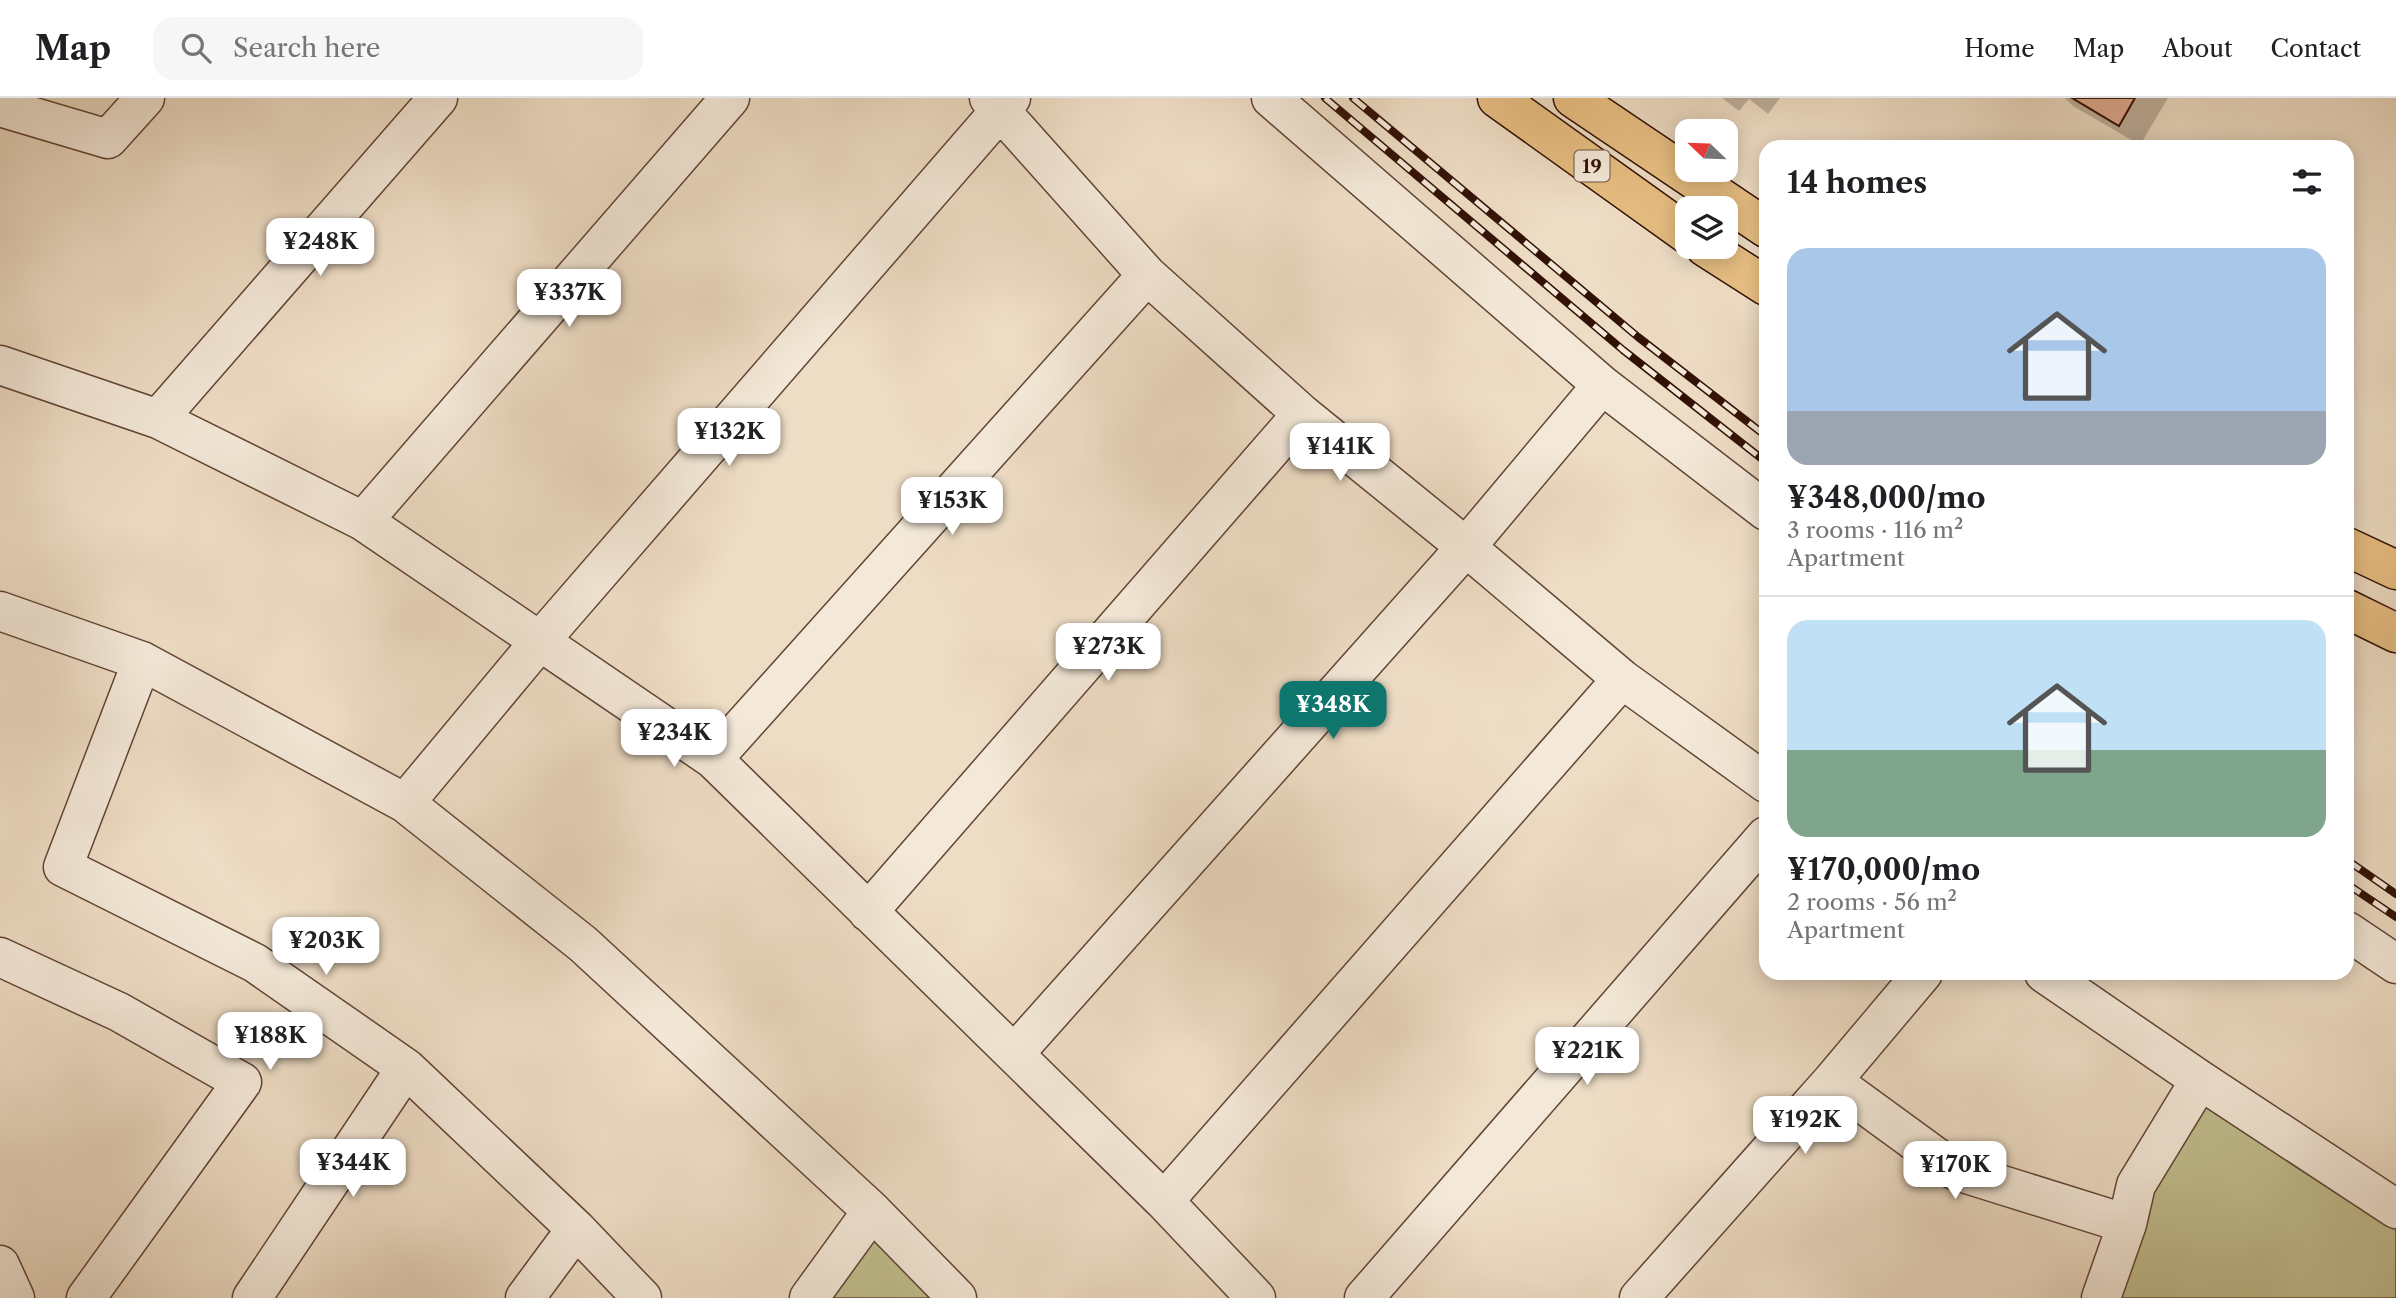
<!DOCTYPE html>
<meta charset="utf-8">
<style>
:root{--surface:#fff;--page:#f6f6f6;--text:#202124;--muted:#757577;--line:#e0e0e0;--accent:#0f766e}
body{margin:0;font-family:"Libre Caslon Text",serif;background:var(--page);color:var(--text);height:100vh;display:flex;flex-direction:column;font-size:26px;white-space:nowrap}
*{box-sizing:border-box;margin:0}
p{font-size:23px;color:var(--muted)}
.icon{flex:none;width:38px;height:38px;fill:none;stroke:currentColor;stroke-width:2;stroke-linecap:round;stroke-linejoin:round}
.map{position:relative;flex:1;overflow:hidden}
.details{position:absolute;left:1759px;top:42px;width:595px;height:840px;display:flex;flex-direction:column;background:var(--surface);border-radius:21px;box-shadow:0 4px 18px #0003}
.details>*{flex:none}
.needle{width:46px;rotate:293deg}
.fabs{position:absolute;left:1675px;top:21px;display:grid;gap:14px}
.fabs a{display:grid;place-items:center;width:63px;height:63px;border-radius:14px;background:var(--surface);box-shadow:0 4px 18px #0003;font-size:35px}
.price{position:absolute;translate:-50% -60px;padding:0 16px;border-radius:14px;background:#fff;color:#222;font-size:23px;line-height:46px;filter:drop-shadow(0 2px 4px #0008)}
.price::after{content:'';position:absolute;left:50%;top:42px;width:21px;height:16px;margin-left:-10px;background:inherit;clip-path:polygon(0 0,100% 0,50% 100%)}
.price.on{background:var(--accent);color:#fff}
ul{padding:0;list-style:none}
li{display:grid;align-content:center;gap:14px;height:371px;padding:0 28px}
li+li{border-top:2px solid var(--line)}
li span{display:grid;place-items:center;height:217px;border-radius:21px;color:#555}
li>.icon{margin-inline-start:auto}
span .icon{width:126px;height:126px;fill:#fffc;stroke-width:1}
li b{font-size:30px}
h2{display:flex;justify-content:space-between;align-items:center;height:84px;padding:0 28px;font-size:30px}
header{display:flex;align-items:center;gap:42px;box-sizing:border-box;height:98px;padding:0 35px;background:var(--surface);border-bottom:2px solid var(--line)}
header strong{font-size:33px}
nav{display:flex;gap:38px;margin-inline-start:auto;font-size:24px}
.search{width:490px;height:63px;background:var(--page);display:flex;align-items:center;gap:18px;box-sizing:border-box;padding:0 24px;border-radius:21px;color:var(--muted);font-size:26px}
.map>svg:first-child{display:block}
.park{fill:#c1be8f;stroke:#7a684a;stroke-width:2}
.shadow{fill:#0003}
.building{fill:#deac92;stroke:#321105;stroke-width:2}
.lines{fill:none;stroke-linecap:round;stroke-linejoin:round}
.street-casing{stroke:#614435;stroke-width:41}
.primary-casing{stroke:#321105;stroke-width:41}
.street{stroke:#f4e9d9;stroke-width:38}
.primary{stroke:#e7be82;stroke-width:38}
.rail-casing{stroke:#321105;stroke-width:8}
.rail{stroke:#f4e9d9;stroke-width:5;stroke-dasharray:16;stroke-linecap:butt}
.labels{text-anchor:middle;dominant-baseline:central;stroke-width:5;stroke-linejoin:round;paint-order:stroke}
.shield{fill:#f4e9d9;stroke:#6c5245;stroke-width:2}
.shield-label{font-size:19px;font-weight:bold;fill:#321105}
</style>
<header>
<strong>Map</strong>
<div class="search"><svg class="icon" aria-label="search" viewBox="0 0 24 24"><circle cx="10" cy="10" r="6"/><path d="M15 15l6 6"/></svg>Search here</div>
<nav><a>Home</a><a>Map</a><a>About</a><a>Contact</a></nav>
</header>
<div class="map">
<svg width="2396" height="1200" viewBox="0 0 2396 1200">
<rect width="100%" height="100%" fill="#eeddc5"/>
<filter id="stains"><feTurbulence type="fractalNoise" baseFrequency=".00286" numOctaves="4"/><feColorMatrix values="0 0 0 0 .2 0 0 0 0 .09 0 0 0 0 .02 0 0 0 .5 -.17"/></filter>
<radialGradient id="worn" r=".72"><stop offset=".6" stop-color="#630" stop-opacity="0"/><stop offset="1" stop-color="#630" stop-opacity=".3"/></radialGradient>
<!-- park -->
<path class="park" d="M2200,982l196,129v89h-295z
M872,1113l88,87h-151z"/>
<!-- shadow -->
<path class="shadow" d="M1722,0h58l-12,16 -19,-15 -10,12z
M2065,0h103l-28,47 -67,-39z"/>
<!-- building -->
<path class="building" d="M2072,0h63l-16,28z"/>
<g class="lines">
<!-- street casing -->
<g class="street-casing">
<path id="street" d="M989,0l158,177 155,139 164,133 156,132 144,104
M1271,0l331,287 164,126
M0,9l108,32 37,-41
M0,267l158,54 205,102 350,238 451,442 92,97
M158,321l280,-321
M363,423l367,-423
M0,513l142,50 263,142 178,141 289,267 85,87
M142,563l-79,206 192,96 151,105 170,161 66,69
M713,661l434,-484
M405,705l135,-162 471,-543
M868,814l434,-498
M2347,833l49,33
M0,859l119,55 123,70 -156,216
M2044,875l156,107 196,129
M1014,956l452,-507 136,-162
M1832,983l122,89 173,54
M1164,1103l458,-522
M0,1167l15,33
M252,1200l154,-230
M525,1200l51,-69
M809,1200l63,-87
M1364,1200l402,-462
M1639,1200l193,-217 91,-108
M2101,1200l26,-74 9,-39 64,-105"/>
</g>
<!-- primary casing -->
<g class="primary-casing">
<path id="primary" d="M1497,0l190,136
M1573,0l193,130
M1705,149l61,39
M2347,449l49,23
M2347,511l49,24"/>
</g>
<!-- street -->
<use href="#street" class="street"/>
<!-- primary -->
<use href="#primary" class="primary"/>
<!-- rail casing -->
<g class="rail-casing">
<path id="rail" d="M1325,0l298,252 143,112
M1353,0l285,239 128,99
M2347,762l49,34
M2347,786l49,33"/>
</g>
<!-- rail -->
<use href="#rail" class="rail"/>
</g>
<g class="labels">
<!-- shield labels -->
<rect class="shield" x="1574.5" y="52.5" width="35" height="31" rx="5"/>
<g class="shield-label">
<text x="1592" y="68">19</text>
</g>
</g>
<rect width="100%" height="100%" filter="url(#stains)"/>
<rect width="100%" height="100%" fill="url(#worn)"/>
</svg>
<div class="fabs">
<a><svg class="needle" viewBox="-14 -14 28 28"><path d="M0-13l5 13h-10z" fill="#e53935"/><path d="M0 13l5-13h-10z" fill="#757577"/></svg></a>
<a><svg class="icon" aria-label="layers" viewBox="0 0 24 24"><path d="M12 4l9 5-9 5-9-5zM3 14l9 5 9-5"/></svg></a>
</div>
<b class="price" style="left:320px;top:180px">¥248K</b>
<b class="price" style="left:569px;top:231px">¥337K</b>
<b class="price" style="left:729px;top:370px">¥132K</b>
<b class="price" style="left:1340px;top:385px">¥141K</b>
<b class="price" style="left:952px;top:439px">¥153K</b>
<b class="price" style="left:1108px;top:585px">¥273K</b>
<b class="price on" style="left:1333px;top:643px">¥348K</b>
<b class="price" style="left:674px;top:671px">¥234K</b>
<b class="price" style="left:326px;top:879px">¥203K</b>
<b class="price" style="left:270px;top:974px">¥188K</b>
<b class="price" style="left:1587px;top:989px">¥221K</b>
<b class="price" style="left:1805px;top:1058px">¥192K</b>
<b class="price" style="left:353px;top:1101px">¥344K</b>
<b class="price" style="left:1955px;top:1103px">¥170K</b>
<section class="details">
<h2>14 homes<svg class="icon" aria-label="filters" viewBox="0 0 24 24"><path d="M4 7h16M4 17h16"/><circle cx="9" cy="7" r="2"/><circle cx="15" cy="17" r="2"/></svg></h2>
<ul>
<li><span style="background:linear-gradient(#a9c7e8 75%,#9aa5b1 0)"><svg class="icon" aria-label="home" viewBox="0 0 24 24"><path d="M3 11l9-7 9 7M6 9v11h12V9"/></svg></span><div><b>¥348,000/mo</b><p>3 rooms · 116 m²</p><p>Apartment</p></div></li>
<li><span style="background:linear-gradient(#bfe0f5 60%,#7fa58c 0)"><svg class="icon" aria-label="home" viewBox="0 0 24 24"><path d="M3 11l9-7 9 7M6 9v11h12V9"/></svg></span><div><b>¥170,000/mo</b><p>2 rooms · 56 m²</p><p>Apartment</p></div></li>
</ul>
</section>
</div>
